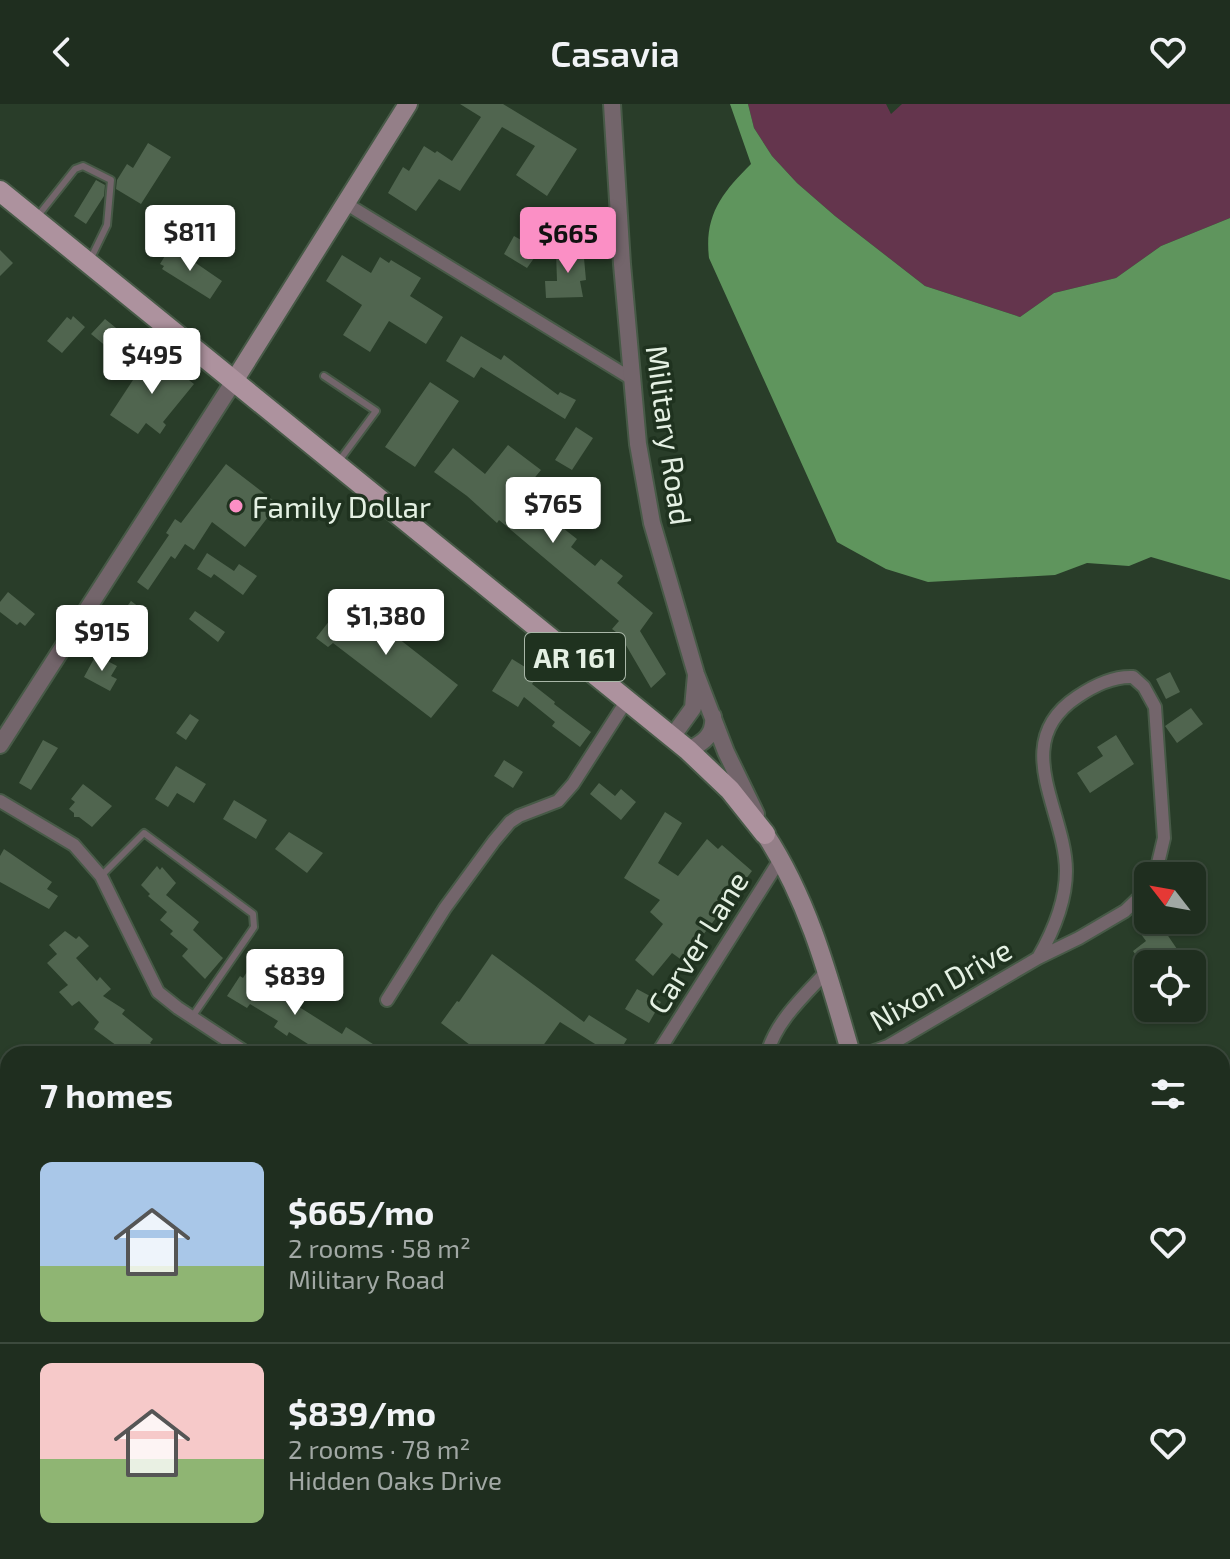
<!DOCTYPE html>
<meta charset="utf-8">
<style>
:root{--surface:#1f2e1f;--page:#2c3a2c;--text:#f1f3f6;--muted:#a1a8a4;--line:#3c4a3d;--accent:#fb8fc5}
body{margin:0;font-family:"Exo 2",sans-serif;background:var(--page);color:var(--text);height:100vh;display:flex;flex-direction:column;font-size:30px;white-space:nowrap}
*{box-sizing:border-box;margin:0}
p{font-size:26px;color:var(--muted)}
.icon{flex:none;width:44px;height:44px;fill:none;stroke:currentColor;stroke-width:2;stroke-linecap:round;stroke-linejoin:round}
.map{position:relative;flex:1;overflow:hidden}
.details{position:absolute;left:0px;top:942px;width:1230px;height:514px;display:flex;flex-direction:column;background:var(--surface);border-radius:24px 24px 0 0;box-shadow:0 2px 6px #0004,0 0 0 2px var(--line)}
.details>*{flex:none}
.needle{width:52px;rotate:301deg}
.buttons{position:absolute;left:1134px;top:758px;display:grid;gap:16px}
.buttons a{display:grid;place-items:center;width:72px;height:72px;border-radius:12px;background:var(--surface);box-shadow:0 2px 6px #0004,0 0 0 2px var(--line);font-size:40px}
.price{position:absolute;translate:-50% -68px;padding:0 18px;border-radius:8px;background:#fff;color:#222;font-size:26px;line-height:52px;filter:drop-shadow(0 2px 4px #0008)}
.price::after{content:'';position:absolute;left:50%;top:48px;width:24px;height:18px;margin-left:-12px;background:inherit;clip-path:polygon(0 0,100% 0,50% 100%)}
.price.selected{background:var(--accent);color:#111}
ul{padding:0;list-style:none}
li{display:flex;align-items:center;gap:24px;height:200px;padding:0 40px}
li+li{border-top:2px solid var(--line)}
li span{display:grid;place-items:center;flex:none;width:224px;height:160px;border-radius:12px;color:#555}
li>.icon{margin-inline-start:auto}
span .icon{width:96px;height:96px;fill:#fffc;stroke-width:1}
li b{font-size:34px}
h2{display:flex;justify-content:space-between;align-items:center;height:96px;padding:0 40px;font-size:34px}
header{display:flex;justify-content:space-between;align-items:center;height:104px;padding:0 40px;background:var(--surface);font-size:36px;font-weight:600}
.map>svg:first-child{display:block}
.green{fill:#64354d}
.water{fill:#5f955d}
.building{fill:#50654f}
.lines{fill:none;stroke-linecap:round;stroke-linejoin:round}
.service-casing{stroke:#475a47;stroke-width:10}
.minor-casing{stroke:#475a47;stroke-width:16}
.tertiary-casing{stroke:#475a47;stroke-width:20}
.secondary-casing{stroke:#475a47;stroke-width:22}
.primary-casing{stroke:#475a47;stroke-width:24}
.service{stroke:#73656b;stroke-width:6}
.minor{stroke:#73656b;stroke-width:12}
.tertiary{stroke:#73656b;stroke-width:16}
.secondary{stroke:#947f88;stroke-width:18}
.primary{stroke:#ad929e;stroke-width:20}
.poi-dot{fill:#fb8fc5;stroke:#1f321f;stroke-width:3}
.labels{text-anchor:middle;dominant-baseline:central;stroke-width:7;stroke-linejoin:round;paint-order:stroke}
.shield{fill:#1f321f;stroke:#a9b7a8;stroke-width:2}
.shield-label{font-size:28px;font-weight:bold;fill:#e4f0e3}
.street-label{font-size:30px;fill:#e4f0e3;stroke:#1f321f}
.poi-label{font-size:30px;fill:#e4f0e3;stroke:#1f321f;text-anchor:start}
</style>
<header><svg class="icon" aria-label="back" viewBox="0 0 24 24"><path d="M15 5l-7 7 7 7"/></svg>Casavia<svg class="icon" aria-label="heart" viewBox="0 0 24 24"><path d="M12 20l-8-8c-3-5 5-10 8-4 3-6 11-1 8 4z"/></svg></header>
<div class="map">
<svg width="1230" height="1455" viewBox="0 0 1230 1455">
<rect width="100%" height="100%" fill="#293d29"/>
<!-- green -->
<path class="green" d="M748,0h138l5,10 11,-10h328v114l-69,28 -45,32 -62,15 -34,24 -95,-31 -90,-70 -38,-33 -25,-27 -18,-28z"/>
<!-- water -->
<path class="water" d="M730,0h18l6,24 18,28 25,27 38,33 90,70 95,31 34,-24 62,-15 45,-32 69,-28v362l-79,-23 -22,9 -42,-3 -32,12 -127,7 -42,-13 -49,-27 -128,-284c-5,-43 13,-65 42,-94z"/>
<!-- building -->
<path class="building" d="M460,0h43l74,45 -30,47 -31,-21 19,-29 -33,-19 -42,64 -21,-12 -23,32 -28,-18 15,-26 6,4 15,-25 11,7 2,-2 15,10 29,-44z
M148,39l23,14 -30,47 -25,-15 1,-9 10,-16 6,4z
M96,76l9,5 -1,11 -18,28 -12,-8z
M514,132l23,13v5l-10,14 -23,-14z
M171,142l51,35 -12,18 -48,-30 2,-3 -4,-2z
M583,143l3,33 -6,1 3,16 -37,1 -1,-17h12l-1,-30z
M0,146l13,13 -13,13z
M342,151l29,18 9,-16 9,6 2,-3 30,18 -11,18 33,21 -17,27 -37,-23 -19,31 -27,-17 19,-30 -36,-24z
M73,212l12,11 -23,26 -15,-12 20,-24 4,3z
M105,215l26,21 -13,16 -27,-22z
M461,232l40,24 3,-5 54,40 2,-3 16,8 -11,19 -84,-52 -7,11 -28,-17z
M152,247l42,33 -31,38 3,3 -6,9 -14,-11 -8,11 -28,-19z
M430,278l29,19 -44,66 -30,-20z
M576,323l17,11 -21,32 -17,-10z
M508,341l33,25 -28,34 28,25 9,-11 27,21 -6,8 24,19 6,-7 22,17 -6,7 36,30 -13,18 26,43 -15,14 -31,-53 -8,-6 7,-8 -120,-101 -2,3 -30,-27 -33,-24 19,-24 32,26z
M226,360l52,40 -33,43 -33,-25 -18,28 -9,-6 -10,15 -4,-3 -23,34 -11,-8 32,-47 -3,-2 9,-14 6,4z
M207,449l27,18 5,-7 18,12 -14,19 -29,-21 -3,4 -14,-9z
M8,488l27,22 -10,12 -5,-4 -3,3 -17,-13v-10z
M339,488l119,93 -27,33 -98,-75 -5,4 -12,-9 21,-27 -7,-6z
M131,497l16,12 -15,20 -16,-12z
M195,507l30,21 -7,10 -29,-23z
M96,551l21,11 -6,10 6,3 -7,12 -26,-14z
M512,555l26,16 -6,9 23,18 -1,2 37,28 -11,15 -28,-21 3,-4 -31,-25 -6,10 -26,-16z
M1170,568l10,20 -14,7 -10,-20z
M1191,604l12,16 -26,19 -12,-17z
M190,610l9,6 -13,20 -10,-7z
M1116,631l18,29 -44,29 -13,-20 26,-17 -6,-9z
M43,636l15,8 -27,42 -12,-7z
M504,656l19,12 -10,16 -19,-12z
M176,662l30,18 -12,19 -17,-10 -9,14 -13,-8z
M599,679l16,13 6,-7 15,13 -15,18 -31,-26z
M83,680l29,22 -20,21 -13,-10h-5v-4l-5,-4 6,-7 -4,-3z
M234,696l33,20 -11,19 -33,-20z
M665,708l17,11 -24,40 20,13 29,-37 11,10 4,-4 30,26 -69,90 -11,-8 -19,23 -18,-16 28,-36 -13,-12 10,-12 -36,-22z
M289,728l34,21 -16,20 -32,-24z
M4,745l48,33 -5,7 11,7 -9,13 -49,-27v-26z
M157,762l3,4 2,-3 14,16 -10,12 33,27 -6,8 30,28 -18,21 -23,-23 6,-7 -18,-15 3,-3 -13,-11 7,-8 -19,-16 2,-2 -9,-9z
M1144,816h10l4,6 2,-2 17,25 -21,15h-14l-9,-13 13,-10 -11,-15z
M65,827l11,8 3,-3 10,10 -13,12 21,23 3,-4 11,12 -8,7 22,14 -3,4 31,25 -3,4 16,11h-38l-34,-25 5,-7 -20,-21 -7,5 -13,-14 9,-7 -21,-22 10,-9 -8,-9z
M492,850l92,68 5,-7 38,24 -9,15h-7l-51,-32 -23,32h-55l-41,-31 16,-22 2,1z
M252,860l12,7 -6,10 84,53 4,-7 27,17 -6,10h-23l-16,-10 -6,10h-5l-11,-7 2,-3 -19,-12 -2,4 -13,-9 4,-6 -28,-17 -3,4 -20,-12 13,-20 3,2z
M637,885l24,13 -12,21 -24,-14z"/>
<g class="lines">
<!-- service casing -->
<g class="service-casing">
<path id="service" d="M37,113l38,-48 8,-3 28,14 -4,45 -17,35
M324,272l52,35 -37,50
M101,772l43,-43 109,81 1,13 -62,90"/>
</g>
<!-- minor casing -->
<g class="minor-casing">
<path id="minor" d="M345,99l287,176
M0,697l74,44 27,31 57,116 20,16 70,46
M1038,854c15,-26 28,-56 28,-87 0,-60 -58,-128 11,-174 16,-11 36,-21 56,-20l11,10 11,20 9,131 -9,38
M387,896l58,-92 49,-67 16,-19 9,-6 39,-15 15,-17 54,-84
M657,950l124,-196
M767,950c9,-33 37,-58 60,-83
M866,950l22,-8 150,-88 41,-20 46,-27 23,-22"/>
</g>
<!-- tertiary casing -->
<g class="tertiary-casing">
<path id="tertiary" d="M612,0l10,160 16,180 14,79 44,151 30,78 30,62
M672,633l21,-29 3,-33
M0,641l234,-364
M688,646c16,-7 27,-16 25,-34"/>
</g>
<!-- secondary casing -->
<g class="secondary-casing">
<path id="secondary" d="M234,277l174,-277
M765,730c44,67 64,144 86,220
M999,1448l2,7"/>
</g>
<!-- primary casing -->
<g class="primary-casing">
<path id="primary" d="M0,87l688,559 42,40 35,44"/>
</g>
<!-- service -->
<use href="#service" class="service"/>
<!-- minor -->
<use href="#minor" class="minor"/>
<!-- tertiary -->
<use href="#tertiary" class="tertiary"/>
<!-- secondary -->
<use href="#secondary" class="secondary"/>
<!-- primary -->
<use href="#primary" class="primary"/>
</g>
<!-- markers -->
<circle class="poi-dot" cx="236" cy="402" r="8"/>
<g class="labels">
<!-- shield labels -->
<rect class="shield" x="525" y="529" width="100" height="48" rx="6"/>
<g class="shield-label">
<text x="575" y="553">AR 161</text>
</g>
<!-- street labels -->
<g class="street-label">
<text transform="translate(670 331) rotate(82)">Military Road</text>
<text transform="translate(697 838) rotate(-58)">Carver Lane</text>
<text transform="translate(940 880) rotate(-29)">Nixon Drive</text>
</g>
<!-- poi labels -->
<g class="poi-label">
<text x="252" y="402">Family Dollar</text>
</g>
</g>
</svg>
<div class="buttons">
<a><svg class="needle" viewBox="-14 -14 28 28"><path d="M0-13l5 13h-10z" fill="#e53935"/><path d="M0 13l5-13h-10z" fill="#a1a8a4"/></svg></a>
<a><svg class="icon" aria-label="locate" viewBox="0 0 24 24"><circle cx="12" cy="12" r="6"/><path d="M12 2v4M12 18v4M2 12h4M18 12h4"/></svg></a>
</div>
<b class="price" style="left:190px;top:169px">$811</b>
<b class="price selected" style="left:568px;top:171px">$665</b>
<b class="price" style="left:152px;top:292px">$495</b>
<b class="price" style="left:553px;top:441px">$765</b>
<b class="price" style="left:386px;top:553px">$1,380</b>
<b class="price" style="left:102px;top:569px">$915</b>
<b class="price" style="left:295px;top:913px">$839</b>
<section class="details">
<h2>7 homes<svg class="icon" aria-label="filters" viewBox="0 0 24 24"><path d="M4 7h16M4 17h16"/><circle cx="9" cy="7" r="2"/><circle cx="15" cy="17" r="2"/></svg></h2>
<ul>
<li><span style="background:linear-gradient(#a9c7e8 65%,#8fb573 0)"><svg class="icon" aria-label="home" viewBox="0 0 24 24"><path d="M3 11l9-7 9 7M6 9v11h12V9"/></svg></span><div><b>$665/mo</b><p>2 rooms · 58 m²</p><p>Military Road</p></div><svg class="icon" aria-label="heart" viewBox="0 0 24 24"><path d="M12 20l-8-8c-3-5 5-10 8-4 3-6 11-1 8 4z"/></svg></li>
<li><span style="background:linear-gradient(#f6c9c9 60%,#8fb573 0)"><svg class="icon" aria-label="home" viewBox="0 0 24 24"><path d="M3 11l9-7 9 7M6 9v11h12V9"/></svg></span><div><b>$839/mo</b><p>2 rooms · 78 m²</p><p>Hidden Oaks Drive</p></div><svg class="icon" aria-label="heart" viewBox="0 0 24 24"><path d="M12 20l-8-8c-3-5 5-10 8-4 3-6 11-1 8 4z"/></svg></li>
</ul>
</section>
</div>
